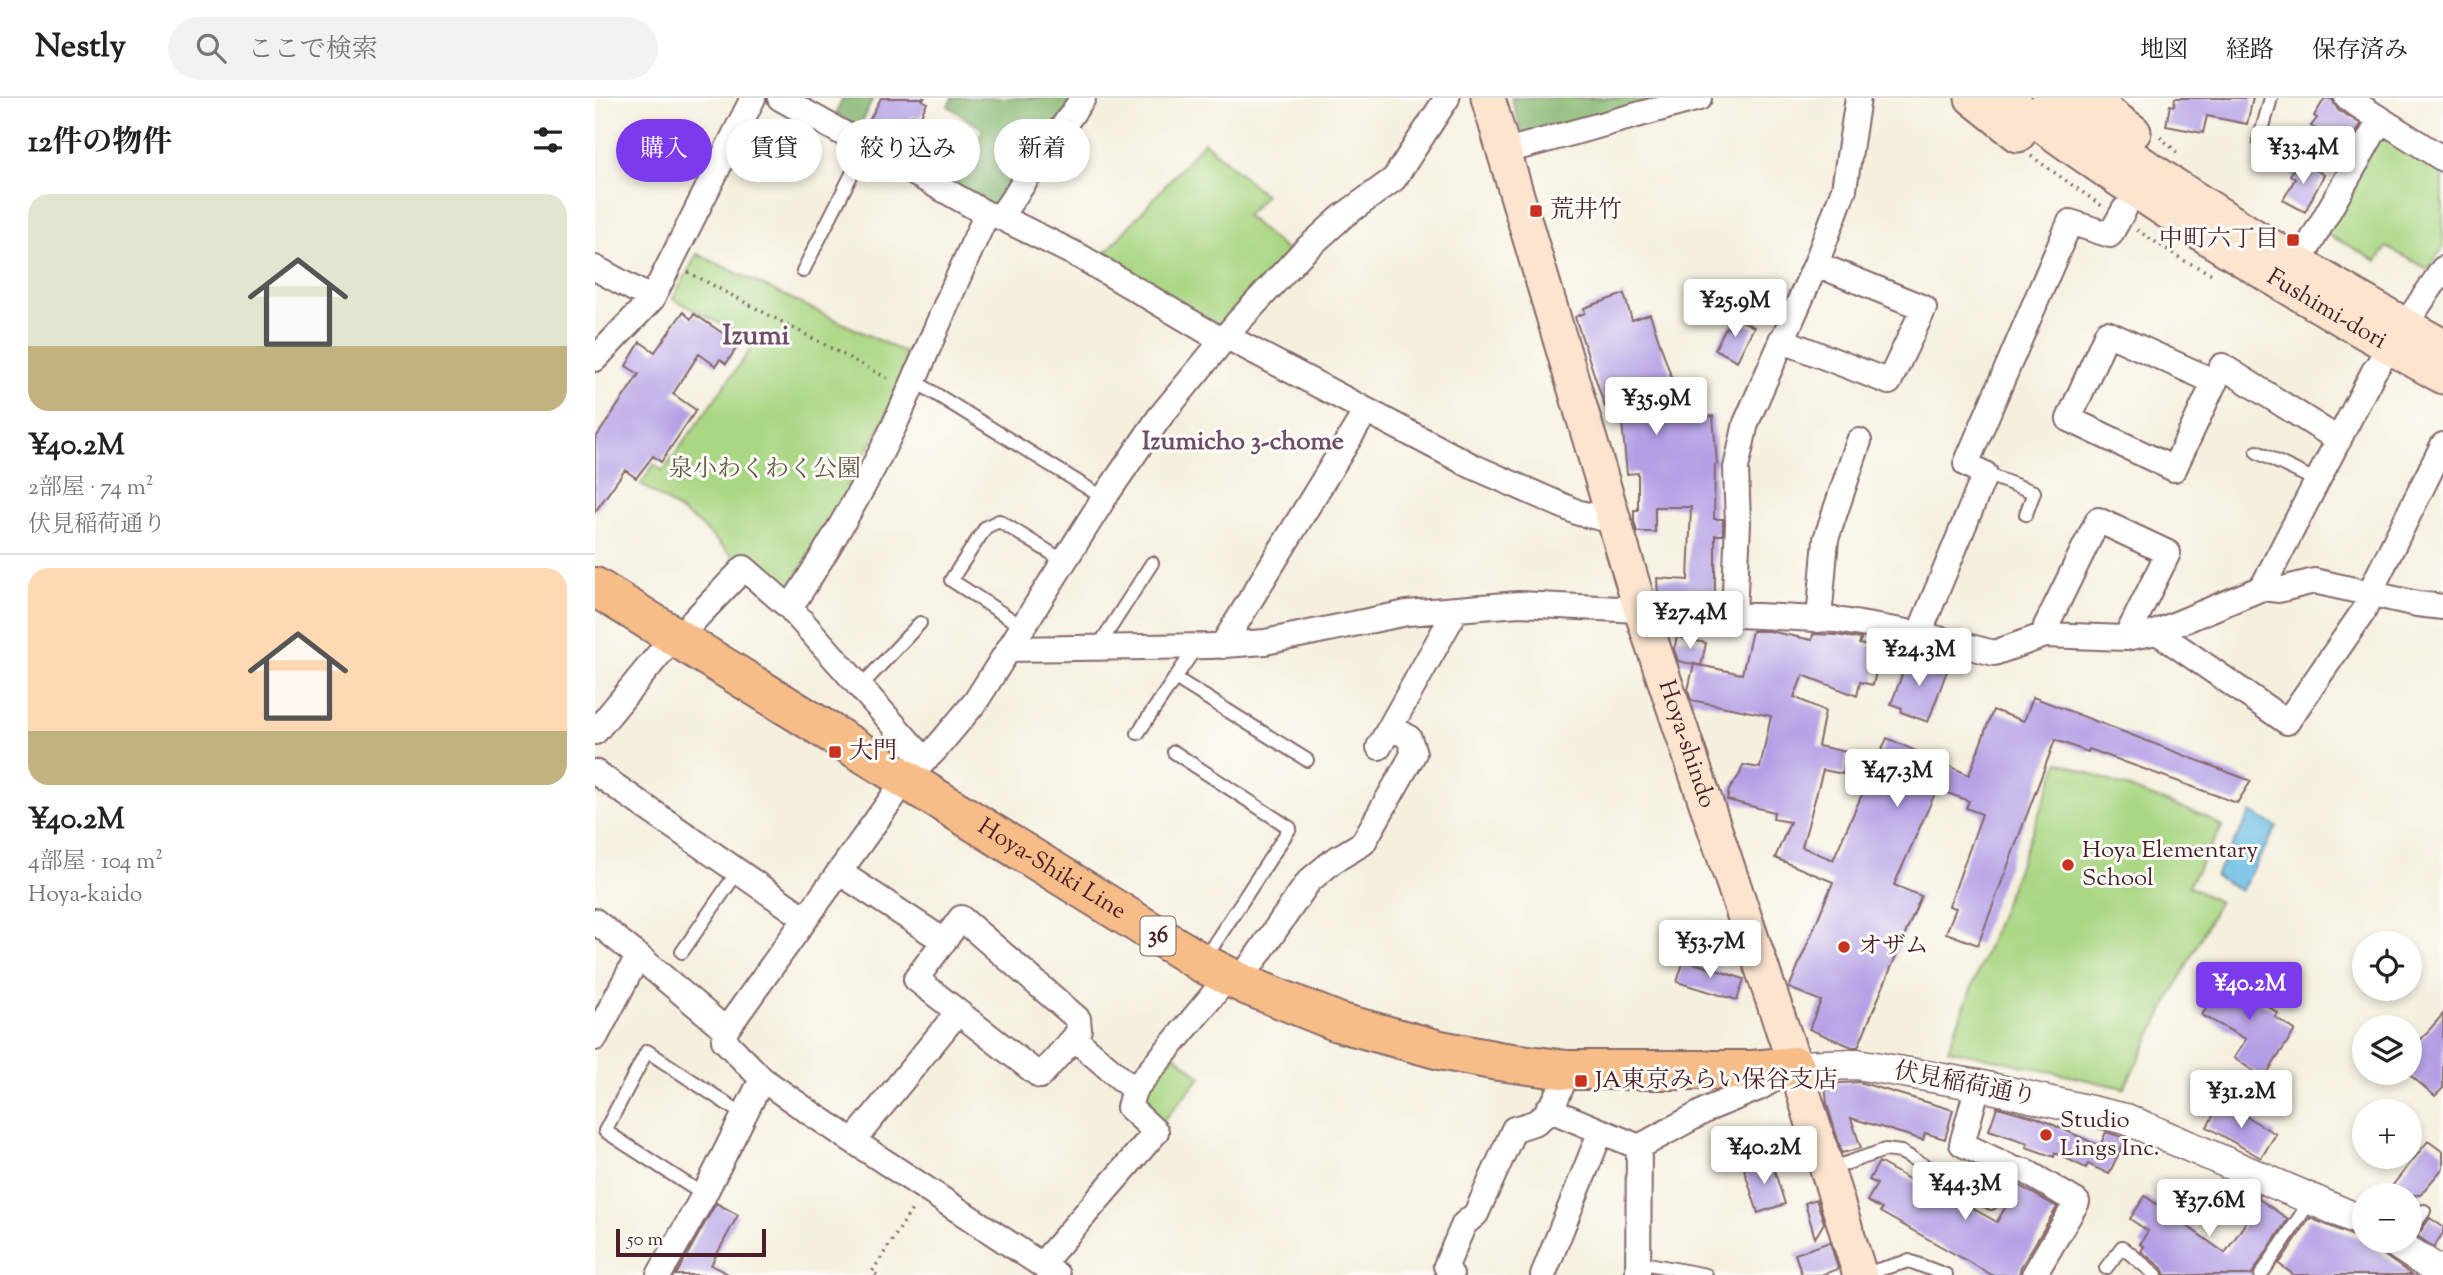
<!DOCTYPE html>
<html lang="ja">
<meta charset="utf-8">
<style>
:root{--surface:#fff;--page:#f2f2f2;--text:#222;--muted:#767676;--line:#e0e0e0;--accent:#7c3aed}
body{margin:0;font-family:"Sorts Mill Goudy","Noto Serif JP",serif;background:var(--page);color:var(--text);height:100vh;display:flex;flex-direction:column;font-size:26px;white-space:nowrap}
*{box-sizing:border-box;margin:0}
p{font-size:23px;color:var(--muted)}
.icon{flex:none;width:38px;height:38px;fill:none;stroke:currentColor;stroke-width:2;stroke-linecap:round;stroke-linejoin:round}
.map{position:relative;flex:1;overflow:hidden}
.details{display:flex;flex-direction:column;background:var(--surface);width:595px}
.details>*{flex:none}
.top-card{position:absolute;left:21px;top:21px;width:665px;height:63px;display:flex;gap:14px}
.controls{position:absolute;left:1757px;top:833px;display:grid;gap:14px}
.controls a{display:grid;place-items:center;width:70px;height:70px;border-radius:50%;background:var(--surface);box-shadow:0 4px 10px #0003;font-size:35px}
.scale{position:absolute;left:21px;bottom:18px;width:150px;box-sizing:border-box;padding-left:7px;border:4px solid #4a1f2b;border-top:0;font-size:19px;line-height:24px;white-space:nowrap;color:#4a1f2b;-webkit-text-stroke:5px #fdfcf7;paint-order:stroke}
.price{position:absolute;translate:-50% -60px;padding:0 16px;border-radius:7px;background:#fff;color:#222;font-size:23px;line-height:46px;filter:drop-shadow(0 2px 4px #0008)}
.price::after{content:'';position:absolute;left:50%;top:42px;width:21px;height:16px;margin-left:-10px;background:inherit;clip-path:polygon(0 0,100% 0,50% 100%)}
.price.on{background:var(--accent);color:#fff}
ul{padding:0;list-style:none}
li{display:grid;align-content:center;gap:14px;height:371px;padding:0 28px}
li+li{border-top:2px solid var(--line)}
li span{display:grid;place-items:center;height:217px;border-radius:21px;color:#555}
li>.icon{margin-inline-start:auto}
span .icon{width:126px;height:126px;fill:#fffc;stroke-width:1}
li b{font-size:30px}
h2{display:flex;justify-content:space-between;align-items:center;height:84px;padding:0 28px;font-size:30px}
.pill{padding:0 24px;border-radius:32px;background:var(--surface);box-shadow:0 4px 10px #0003;font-size:24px;line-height:63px}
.pill.on{background:var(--accent);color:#fff}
header{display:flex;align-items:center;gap:42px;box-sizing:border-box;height:98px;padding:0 35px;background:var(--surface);border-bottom:2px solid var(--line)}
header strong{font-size:33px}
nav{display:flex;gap:38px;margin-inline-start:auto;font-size:24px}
.search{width:490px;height:63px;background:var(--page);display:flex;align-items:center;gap:18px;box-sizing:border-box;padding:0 24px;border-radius:38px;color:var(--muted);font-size:26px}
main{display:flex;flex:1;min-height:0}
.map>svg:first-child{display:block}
.green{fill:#aad784;stroke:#7a7b58;stroke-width:2}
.forest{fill:#87b872;stroke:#686c4e;stroke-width:2}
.water{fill:#69bde5;stroke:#5a6e88;stroke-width:2}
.building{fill:#b39fe5}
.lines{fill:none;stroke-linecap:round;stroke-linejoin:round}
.service-casing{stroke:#86686a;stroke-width:16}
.minor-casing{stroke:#86686a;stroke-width:28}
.tertiary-casing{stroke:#86686a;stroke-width:33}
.secondary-casing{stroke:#86686a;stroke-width:37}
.primary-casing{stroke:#86686a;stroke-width:42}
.path{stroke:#86686a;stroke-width:3.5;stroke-dasharray:2 5;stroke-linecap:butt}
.service{stroke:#fff;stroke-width:12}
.minor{stroke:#fff;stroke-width:24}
.tertiary{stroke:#fff;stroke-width:30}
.secondary{stroke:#fce5cf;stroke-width:33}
.primary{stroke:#f7bd88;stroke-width:38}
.poi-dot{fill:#c8321e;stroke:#fdfcf7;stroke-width:2.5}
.labels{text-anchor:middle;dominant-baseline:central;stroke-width:6;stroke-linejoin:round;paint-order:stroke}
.shield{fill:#fdfcf7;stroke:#806168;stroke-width:2}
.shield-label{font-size:23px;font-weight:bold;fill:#4a1f2b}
.poi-label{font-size:24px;fill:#4a1f2b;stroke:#fdfcf7;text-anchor:start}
.street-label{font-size:24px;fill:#4a1f2b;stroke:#fdfcf7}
.park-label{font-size:24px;fill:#675646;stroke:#fdfcf7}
.neighbourhood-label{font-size:26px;font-weight:bold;fill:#6f4c6c;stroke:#fdfcf7}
.quarter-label{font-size:28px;font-weight:bold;fill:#6f4c6c;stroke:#fdfcf7}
</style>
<header>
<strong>Nestly</strong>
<div class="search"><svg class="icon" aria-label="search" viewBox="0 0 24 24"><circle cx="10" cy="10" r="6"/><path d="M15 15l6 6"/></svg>ここで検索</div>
<nav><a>地図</a><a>経路</a><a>保存済み</a></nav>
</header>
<main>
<section class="details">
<h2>12件の物件<svg class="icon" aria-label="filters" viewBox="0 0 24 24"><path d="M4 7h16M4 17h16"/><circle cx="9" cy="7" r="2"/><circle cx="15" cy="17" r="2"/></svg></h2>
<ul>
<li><span style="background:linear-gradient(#dfe7d0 70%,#c2b280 0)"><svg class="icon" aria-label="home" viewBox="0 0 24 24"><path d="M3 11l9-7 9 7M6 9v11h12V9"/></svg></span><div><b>¥40.2M</b><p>2部屋 · 74 m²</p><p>伏見稲荷通り</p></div></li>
<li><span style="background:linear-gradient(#ffd9b3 75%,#c2b280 0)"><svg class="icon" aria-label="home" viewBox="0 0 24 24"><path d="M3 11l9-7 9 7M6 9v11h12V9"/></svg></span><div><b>¥40.2M</b><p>4部屋 · 104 m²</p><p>Hoya-kaido</p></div></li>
</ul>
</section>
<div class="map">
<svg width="1848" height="1177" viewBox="0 0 1848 1177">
<rect width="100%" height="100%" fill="#fdfcf7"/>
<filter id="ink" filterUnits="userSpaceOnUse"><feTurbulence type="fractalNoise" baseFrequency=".0143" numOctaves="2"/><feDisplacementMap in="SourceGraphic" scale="14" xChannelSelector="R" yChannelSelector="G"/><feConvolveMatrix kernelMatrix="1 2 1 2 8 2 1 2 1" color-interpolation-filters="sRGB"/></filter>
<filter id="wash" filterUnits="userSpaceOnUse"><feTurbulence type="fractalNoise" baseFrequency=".00686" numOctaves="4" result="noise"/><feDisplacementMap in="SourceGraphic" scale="28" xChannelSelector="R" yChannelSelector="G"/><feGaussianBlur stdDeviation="1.57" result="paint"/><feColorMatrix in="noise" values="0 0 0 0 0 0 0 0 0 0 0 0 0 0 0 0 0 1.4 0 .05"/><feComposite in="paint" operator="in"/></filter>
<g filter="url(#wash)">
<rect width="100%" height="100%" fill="#f5f0de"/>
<!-- green -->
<path class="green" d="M1794,34l54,36v80l-15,21 -41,-22 -10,14 -54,-29 58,-97z
M609,44l61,53 -19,21 42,36 -69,73 -118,-67z
M102,156l217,103c-38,80 -78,157 -125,231h-5l-36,-33 -9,7 -40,-38 -58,-40 13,-20 9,7 93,-129 -83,-43z
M1464,664l145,54 18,11 -34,59 31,16 -95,186 -176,-39z
M579,956l27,23 -40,46 -21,-18v-10z"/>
<!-- forest -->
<path class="forest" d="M248,0h30l-13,29 -24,-14z
M357,0h123l-74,107 -13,2 -33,-20 28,-58 -35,-23z
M916,0h170l-156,42z"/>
<!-- water -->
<path class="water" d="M1656,714l26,15 -36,64 -26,-15z"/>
<g id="blocks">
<!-- building -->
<path class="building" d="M286,0h43l-2,2 5,3 -8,16 -6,-4 -14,21 -30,-15z
M1580,0h78l-6,26 -40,-8 -4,17 -37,-7 4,-21 4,1z
M1730,0l7,1 6,11 23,14 -14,26 -36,-24 6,-8 -3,-2z
M354,35l23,13 -18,33 -23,-13z
M1704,62l25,15 -19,37 -22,-12 12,-21 -5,-4z
M1029,196l8,26 18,-6 24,71 -35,11 2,28 72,-8 4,48 -2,1 -1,54h9v16h-8v64l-57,-3 -1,-18 31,2 3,-73h-36v25h-18l-3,-11v-11h4v-37l-11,1 -7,-72 -15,5 -30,-90 10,-4 -1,-5z
M88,214l8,7 3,-5 45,30 -13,20 -6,-5 -4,7 -17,-12 -26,40 23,16 -35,52 -8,-6 -17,22 -11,-8 -30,42v-73l44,-65 -13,-8 14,-24 15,10z
M1139,219l20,10 -17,34 -22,-12 11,-22 3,2z
M1157,533h17l43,9 1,-6 22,1 26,4 -2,5 22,5 -8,36 -13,-3 -3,14 -54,-21 -9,22 31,14 -7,35 29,6 -4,22 -20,-4 -21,77 31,13 54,-122 82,37 24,-65 31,11 9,-24 218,84 -14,22 -148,-54 -1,3 -33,-12 -77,205 -32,-12 10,-25 -7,-2 33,-92 -16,-6 3,-7 -32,-12 -43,96 27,11 -63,151h-6l-43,-18 12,-28 -32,-13 44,-106 -58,-24 15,-36 -17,-3 1,-7 -47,-12 2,-10 11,-16 3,-9 17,3 11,-52 -80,-16 -3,-10 6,-26 48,10z
M1082,539l29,6 -5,23 -23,-5 -4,-12z
M1315,556l38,14 -20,54 -27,-10 1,-4 -11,-4z
M1089,862l60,19 -7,21 -60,-18z
M1634,868l24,13 -7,13 32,21 -3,4 20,13 -31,48 -30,-20 12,-19 -44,-24z
M1848,916v74l-8,8 -25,-21v-18l9,-11 -2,-2z
M1264,984l94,28 -8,29 -20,-6 -2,7 -72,-22 10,30 -19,5 -15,-49 -2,-20z
M1626,1004l55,32 -15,24 -54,-31z
M1402,1009l41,11 62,28 6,-14 20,6 -17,36 -21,-10 -2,4 -31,-15 -1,4 -28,-10 2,-4 -39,-13z
M1833,1043l15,11v16l-23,27h-35z
M1176,1062l14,44 -27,9 -14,-44z
M1284,1064l88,50 3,-5 27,15 21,-37 39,22 -36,60 -2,8h-27l-112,-63 2,-3 -15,-8 10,-17 -8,-4z
M1642,1088l22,10v3l29,20 -37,56h-86l-3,-7 -21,-17 3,-4 -4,-3 8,-13 -18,-12 15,-23 80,57 21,-31 -23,-16z
M1221,1101l8,24 -9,15 -10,-35z
M121,1105l22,12 -27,50 19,10h-54z
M1715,1120l51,21 51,36h-118l-15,-11z
M1835,1120l13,9v6l-9,14 -17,-11z
M1235,1144l8,27 -17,6h-19l-7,-21z"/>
</g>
</g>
<g filter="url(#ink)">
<use href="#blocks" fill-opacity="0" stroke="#86686a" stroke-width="2"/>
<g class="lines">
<!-- service casing -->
<g class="service-casing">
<path id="service" d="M1664,43l12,-43
M208,173l63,-125
M318,282l191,118
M1662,354l60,29
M1390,376l49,18 -8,22
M428,529l-72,-47 35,-53 13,-6 65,40
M602,548l-22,32 132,82
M503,549l54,-84
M265,589l60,-64
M543,635l37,-55
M579,654l116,76 -85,130
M87,854l56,-81
M1235,1071l55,-19 16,2 90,51 23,-34
M109,1097l-99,-64 42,-80 97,64
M1815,1133l14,-20
M1043,1164l68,13
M1511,1170l16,-21 34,28
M1265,1177l49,-14 37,14
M1666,1177l50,-75"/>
</g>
<!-- minor casing -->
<g class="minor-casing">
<path id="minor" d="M185,0l207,116 13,3 83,-119
M1752,0l96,61
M911,53l193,-53
M405,119l81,40 142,84
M1704,165l82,-144
M0,170l57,31
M632,239l245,129 107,47 36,8
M1186,242l108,42 35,-74 -108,-44
M0,261l57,-60 101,-201
M1620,284l-108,-49 -38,86 105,50 48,-103 117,74
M1667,490l112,-217 69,-102
M195,510l135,152
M1139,517l4,-92 -2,-55 10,-45 70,-159 28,-75 14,-91
M1224,522l7,-81 33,-98
M1562,534l130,90 76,-110 12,-30 68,-137
M1324,536l66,-160 -19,-10 104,-242 40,13 14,-25
M1450,537l1,-9 52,-106 70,33 -42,85
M627,548l144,-235
M414,551l202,-3 54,-4 142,-29 112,-9 318,16 82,14 75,19 51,-18 81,3 31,-6 105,-44 17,2 35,-9 103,23 26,3
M0,634l70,-85 13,-10 66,-69 46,40c37,-57 75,-121 104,-182 32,-70 59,-142 93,-212
M784,649l77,-137
M0,674l210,146
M244,774l105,69
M0,823l43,35
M644,884l70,-101 24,-20 30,-18 51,-90 -5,-15 -18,-12
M363,914l82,64 34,-38
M0,940l43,-82 88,74
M1383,987l-16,59 52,25 11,2 52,31 -43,73
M953,1011l91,38 -1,128
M259,1042l104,-128 -42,-33 45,-61 117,101 1,11 -5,8 60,52
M1044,1049l71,-39 49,-20 25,-15
M447,1166l114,-132 -27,-25 5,-17 94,-113
M64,1177l45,-80 58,-116
M462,1177l-248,-163 -47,-33 -38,-39 2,-10 180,-251 28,-28 42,-50 128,-203 55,-80 79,-96 63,-68 42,-38 51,-37 53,-81
M856,1177l-5,-9 18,-42 12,-10 38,-85c7,-2 15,-4 22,-7 16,-9 26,-35 31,-52
M948,1177l58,-144"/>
</g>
<!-- tertiary casing -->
<g class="tertiary-casing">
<path id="tertiary" d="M1200,968l62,-2 121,21 148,34 238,103
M1798,1143l50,33"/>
</g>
<!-- secondary casing -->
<g class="secondary-casing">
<g id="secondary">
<path id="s1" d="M893,0l153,513 154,455 65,209"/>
<path d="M1377,0l46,37"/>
<path id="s2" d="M1410,0c138,105 287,194 438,279"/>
<path d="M1454,0c125,92 258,173 394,248"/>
<path d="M1493,0l46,34"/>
</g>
</g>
<!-- primary casing -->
<g class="primary-casing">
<g id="primary">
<path id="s3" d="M0,489l607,376 44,22 92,37 102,28 58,11 69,9h185l43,-4"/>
</g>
</g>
<!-- path -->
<path class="path" d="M1565,39l20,18
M1436,58l71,50
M1542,132l46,30 29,14
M93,174l203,108
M282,1177l-5,-3 41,-64"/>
<!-- service -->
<use href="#service" class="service"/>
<!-- minor -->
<use href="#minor" class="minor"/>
<!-- tertiary -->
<use href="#tertiary" class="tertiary"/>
<!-- secondary -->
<use href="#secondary" class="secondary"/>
<!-- primary -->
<use href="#primary" class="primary"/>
</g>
</g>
<!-- markers -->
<g class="poi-dot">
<rect x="934" y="106" width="14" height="14" rx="3.5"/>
<rect x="1691" y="135" width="14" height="14" rx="3.5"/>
<rect x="233" y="647" width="14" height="14" rx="3.5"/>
<circle cx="1473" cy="767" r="7"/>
<circle cx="1249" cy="849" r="7"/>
<rect x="979" y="976" width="14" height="14" rx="3.5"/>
<circle cx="1451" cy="1037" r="7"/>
</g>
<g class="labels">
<!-- shield labels -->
<rect class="shield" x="545.5" y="818.5" width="35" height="39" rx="5"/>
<g class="shield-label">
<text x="563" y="838">36</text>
</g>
<!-- poi labels -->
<g class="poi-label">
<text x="955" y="113">荒井竹</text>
<text x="1684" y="142" text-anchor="end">中町六丁目</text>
<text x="254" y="654">大門</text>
<text x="1487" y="753">Hoya Elementary<tspan x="1487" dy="28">School</tspan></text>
<text x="1263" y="849">オザム</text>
<text x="1000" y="983">JA東京みらい保谷支店</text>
<text x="1465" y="1023">Studio<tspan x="1465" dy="28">Lings Inc.</tspan></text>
</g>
<!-- street labels -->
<g class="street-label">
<text stroke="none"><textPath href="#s2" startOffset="385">Fushimi-dori</textPath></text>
<text stroke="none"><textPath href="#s1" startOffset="676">Hoya-shindo</textPath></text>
<text stroke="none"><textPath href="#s3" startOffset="537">Hoya-Shiki Line</textPath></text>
<text transform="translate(1370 987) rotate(11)">伏見稲荷通り</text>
</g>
<!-- park labels -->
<g class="park-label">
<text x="170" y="372">泉小わくわく公園</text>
</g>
<!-- neighbourhood labels -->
<g class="neighbourhood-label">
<text x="648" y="344">Izumicho 3-chome</text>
</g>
<!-- quarter labels -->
<g class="quarter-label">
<text x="161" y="239">Izumi</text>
</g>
</g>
</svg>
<div class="controls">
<a><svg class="icon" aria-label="locate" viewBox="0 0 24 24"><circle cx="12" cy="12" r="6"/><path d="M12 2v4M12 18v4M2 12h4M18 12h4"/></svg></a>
<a><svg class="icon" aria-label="layers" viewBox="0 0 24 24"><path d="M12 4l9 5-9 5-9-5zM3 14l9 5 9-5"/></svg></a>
<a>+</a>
<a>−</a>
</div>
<div class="scale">50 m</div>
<b class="price" style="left:1708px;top:88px">¥33.4M</b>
<b class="price" style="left:1140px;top:241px">¥25.9M</b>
<b class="price" style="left:1061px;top:339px">¥35.9M</b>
<b class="price" style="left:1095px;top:553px">¥27.4M</b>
<b class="price" style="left:1324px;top:590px">¥24.3M</b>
<b class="price" style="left:1302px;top:711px">¥47.3M</b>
<b class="price" style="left:1115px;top:882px">¥53.7M</b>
<b class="price on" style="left:1654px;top:924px">¥40.2M</b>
<b class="price" style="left:1646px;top:1032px">¥31.2M</b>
<b class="price" style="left:1169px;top:1088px">¥40.2M</b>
<b class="price" style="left:1370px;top:1124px">¥44.3M</b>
<b class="price" style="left:1614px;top:1141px">¥37.6M</b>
<div class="top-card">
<a class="pill on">購入</a>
<a class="pill">賃貸</a>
<a class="pill">絞り込み</a>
<a class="pill">新着</a>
</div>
</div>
</main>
